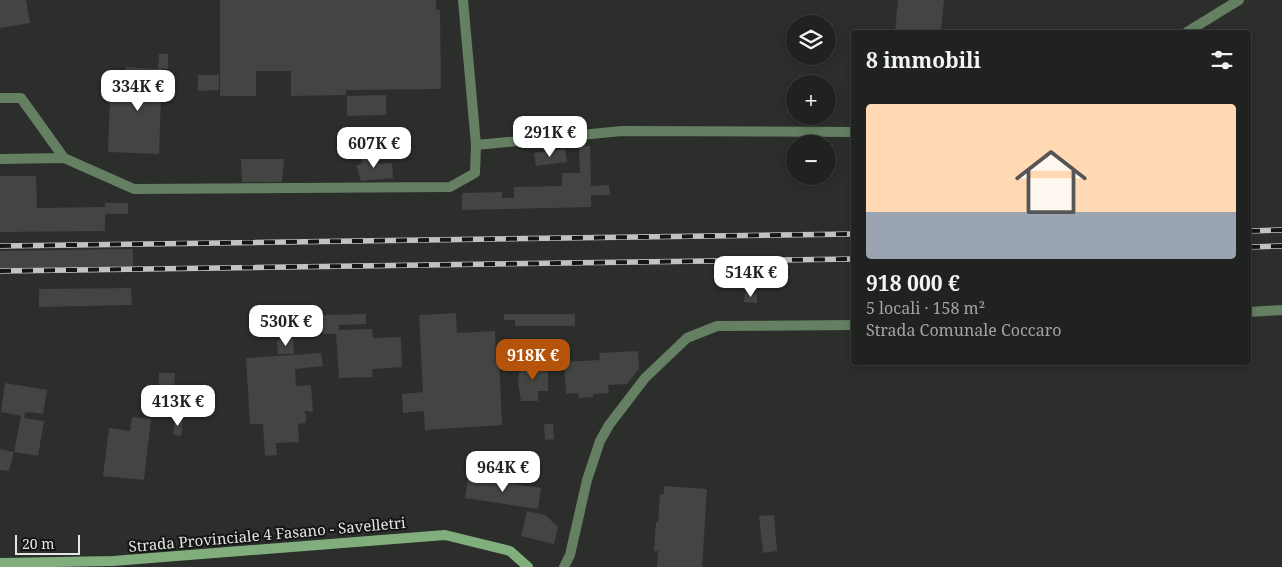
<!DOCTYPE html>
<html lang="it">
<meta charset="utf-8">
<style>
:root{--surface:#202220;--page:#282a29;--text:#f1f3f6;--muted:#a2a4a5;--line:#3d3f3e;--accent:#b45309}
body{margin:0;font-family:"Noto Serif",serif;background:var(--page);color:var(--text);height:100vh;display:flex;flex-direction:column;font-size:19px;white-space:nowrap}
*{box-sizing:border-box;margin:0}
p{font-size:16px;color:var(--muted)}
.icon{flex:none;width:28px;height:28px;fill:none;stroke:currentColor;stroke-width:2;stroke-linecap:round;stroke-linejoin:round}
.map{position:relative;flex:1;overflow:hidden}
.sheet{position:absolute;left:851px;top:30px;width:400px;height:335px;display:flex;flex-direction:column;background:var(--surface);border-radius:5px;box-shadow:0 2px 8px #0003,0 0 0 1px var(--line)}
.sheet>*{flex:none}
.tools{position:absolute;left:786px;top:15px;display:grid;gap:10px}
.tools a{display:grid;place-items:center;width:50px;height:50px;border-radius:50%;background:var(--surface);box-shadow:0 2px 8px #0003,0 0 0 1px var(--line);font-size:25px}
.scale{position:absolute;left:15px;bottom:12px;width:65px;box-sizing:border-box;padding-left:5px;border:2px solid #e4e6e4;border-top:0;font-size:14px;line-height:18px;white-space:nowrap;color:#e4e6e4;-webkit-text-stroke:4px #141514;paint-order:stroke}
.price{position:absolute;translate:-50% -42px;padding:0 11px;border-radius:10px;background:#fff;color:#222;font-size:16px;line-height:32px;filter:drop-shadow(0 1px 2px #0008)}
.price::after{content:'';position:absolute;left:50%;top:30px;width:15px;height:11px;margin-left:-8px;background:inherit;clip-path:polygon(0 0,100% 0,50% 100%)}
.price.on{background:var(--accent);color:#fff}
ul{padding:0;list-style:none}
li{display:grid;align-content:center;gap:10px;height:265px;padding:0 15px}
li span{display:grid;place-items:center;height:155px;border-radius:5px;color:#555}
li>.icon{margin-inline-start:auto}
span .icon{width:90px;height:90px;fill:#fffc;stroke-width:1}
li b{font-size:21px}
h2{display:flex;justify-content:space-between;align-items:center;height:60px;padding:0 15px;font-size:21px}
.map>svg:first-child{display:block}
.building{fill:#424542}
.lines{fill:none;stroke-linecap:round;stroke-linejoin:round}
.street{stroke:#647f61;stroke-width:10}
.secondary{stroke:#81ae7d;stroke-width:10}
.rail-casing{stroke:#c1c3c1;stroke-width:5.5}
.rail{stroke:#141514;stroke-width:4;stroke-dasharray:11;stroke-linecap:butt}
.labels{text-anchor:middle;dominant-baseline:central;stroke-width:4;stroke-linejoin:round;paint-order:stroke}
.street-label{font-size:15px;fill:#e4e6e4;stroke:#141514}
</style>
<div class="map">
<svg width="1282" height="567" viewBox="0 0 1282 567">
<rect width="100%" height="100%" fill="#2b2e2a"/>
<!-- building -->
<path class="building" d="M0,0h26l4,23 -30,5z
M220,0h216v10h4l1,79 -95,1v5l-55,1v-25h-35v25h-36z
M898,0h46l-3,32h-46z
M159,54h9v15h-6l-3,85 -51,-2 2,-54 15,1 1,-32 32,2z
M198,75h21v15l-21,1z
M386,95v20l-39,1v-20z
M579,146h11l1,40 18,-1 1,10h-19v12l-129,3v-17l40,-1v6h12v-11l48,-1v-13h18z
M565,149l2,13 -31,4 -2,-13z
M379,155v9l13,-1 1,15 -32,3 -5,-16 6,-1v-7z
M241,159h43l-2,23h-40z
M0,176h36l1,32 68,-1v-4h23v11h-23v17l-105,1z
M133,249v18l-133,2v-18z
M131,288l1,17 -93,2v-18z
M745,293l12,1v9l-13,-1z
M456,313l1,20 38,-2 1,27h3l3,67 -77,5 -1,-19 -21,2 -1,-19 21,-2 -4,-77z
M366,314v10l-27,1v5l33,-1 1,9 28,-1 1,30 -30,2 1,8 -34,1 -3,-44h-13l-1,-19z
M504,314h71v12h-60v-6h-11z
M293,339l1,15h-16l-1,-14z
M638,351l1,18 -12,15 -19,1 1,8 -16,1v3l-14,1 -1,-5 -12,1 -2,-32 36,-2 -1,-7z
M321,353l2,13 -28,3 1,17 15,-1 2,27 -10,-1 3,3v9l-8,1 1,18 -23,1 1,12 -12,1 -2,-32h-13l-4,-66z
M520,365h28v26h-10v10h-17l-3,-19z
M159,373h16l-2,37h-16z
M5,383l42,7 -4,24 -14,-2 -4,1 -1,5 20,3 -6,35 -24,-4 7,-36 -19,-4 -2,8z
M132,417l19,2 -7,61 -41,-4 6,-48 21,3z
M175,417l8,1 -2,18 -8,-1z
M544,424h9l1,15 -9,1z
M0,449l14,3 -5,19 -9,-1z
M468,477l73,11 -3,21 -73,-11z
M664,486l43,3 -5,78h-45l1,-16h-4l2,-29h2l2,-28h4z
M527,511l18,4 13,12 -4,17 -33,-8z
M774,515l3,36 -14,2 -4,-37z"/>
<g class="lines">
<!-- street -->
<path class="street" d="M463,0l13,145
M1187,32l52,-32
M0,98h21l43,60
M0,159l64,-1 70,31 316,-2 25,-14 1,-28 146,-14 232,1
M1249,312l33,-2
M564,567l6,-12 17,-75 13,-39 9,-16 36,-47 42,-40 30,-12 137,-1"/>
<!-- secondary -->
<path class="secondary" d="M0,563l113,-2 332,-26 65,16 18,16"/>
<!-- rail casing -->
<g class="rail-casing">
<path id="rail" d="M1249,231l33,-1
M0,246l854,-12
M1249,247l33,-1
M0,271l854,-12"/>
</g>
<!-- rail -->
<use href="#rail" class="rail"/>
</g>
<g class="labels">
<!-- street labels -->
<g class="street-label">
<text transform="translate(267 534) rotate(-5)">Strada Provinciale 4 Fasano - Savelletri</text>
</g>
</g>
</svg>
<div class="tools">
<a><svg class="icon" aria-label="layers" viewBox="0 0 24 24"><path d="M12 4l9 5-9 5-9-5zM3 14l9 5 9-5"/></svg></a>
<a>+</a>
<a>−</a>
</div>
<div class="scale">20 m</div>
<b class="price" style="left:138px;top:112px">334K €</b>
<b class="price" style="left:550px;top:158px">291K €</b>
<b class="price" style="left:374px;top:169px">607K €</b>
<b class="price" style="left:751px;top:298px">514K €</b>
<b class="price" style="left:286px;top:347px">530K €</b>
<b class="price on" style="left:533px;top:381px">918K €</b>
<b class="price" style="left:178px;top:427px">413K €</b>
<b class="price" style="left:503px;top:493px">964K €</b>
<section class="sheet">
<h2>8 immobili<svg class="icon" aria-label="filters" viewBox="0 0 24 24"><path d="M4 7h16M4 17h16"/><circle cx="9" cy="7" r="2"/><circle cx="15" cy="17" r="2"/></svg></h2>
<ul>
<li><span style="background:linear-gradient(#ffd9b3 70%,#9aa5b1 0)"><svg class="icon" aria-label="home" viewBox="0 0 24 24"><path d="M3 11l9-7 9 7M6 9v11h12V9"/></svg></span><div><b>918 000 €</b><p>5 locali · 158 m²</p><p>Strada Comunale Coccaro</p></div></li>
</ul>
</section>
</div>
